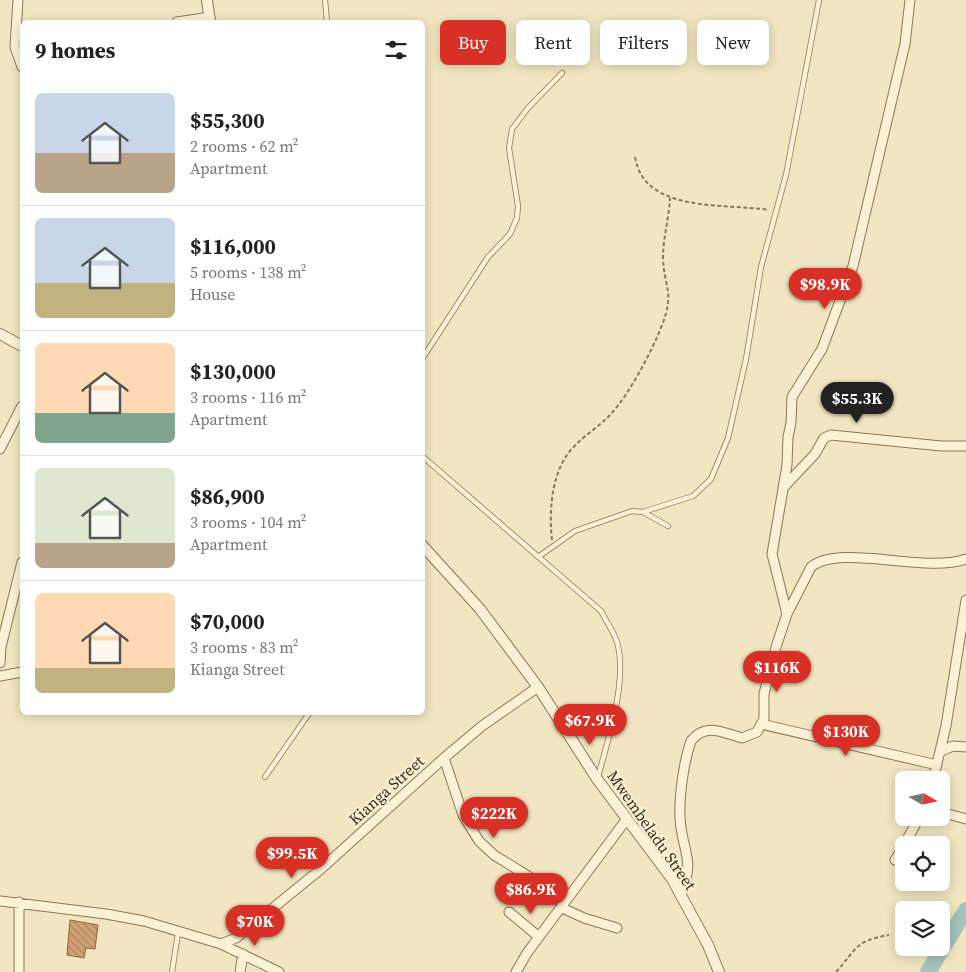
<!DOCTYPE html>
<meta charset="utf-8">
<style>
:root{--surface:#fff;--page:#f6f6f6;--text:#222;--muted:#767676;--line:#e0e0e0;--accent:#d93025}
body{margin:0;font-family:"Source Serif 4",serif;background:var(--page);color:var(--text);height:100vh;display:flex;flex-direction:column;font-size:19px;white-space:nowrap}
*{box-sizing:border-box;margin:0}
p{font-size:16px;color:var(--muted)}
.icon{flex:none;width:28px;height:28px;fill:none;stroke:currentColor;stroke-width:2;stroke-linecap:round;stroke-linejoin:round}
.map{position:relative;flex:1;overflow:hidden}
.details{position:absolute;left:20px;top:20px;width:405px;height:695px;display:flex;flex-direction:column;background:var(--surface);border-radius:8px;box-shadow:0 2px 12px #0003}
.details>*{flex:none}
.guide{position:absolute;left:440px;top:20px;width:450px;height:45px;display:flex;gap:10px}
.needle{width:32px;rotate:99deg}
.controls{position:absolute;left:895px;top:771px;display:grid;gap:10px}
.controls a{display:grid;place-items:center;width:55px;height:55px;border-radius:8px;background:var(--surface);box-shadow:0 2px 12px #0003;font-size:25px}
.price{position:absolute;translate:-50% -42px;padding:0 11px;border-radius:18px;background:var(--accent);color:#fff;font-size:16px;line-height:32px;filter:drop-shadow(0 1px 2px #0008)}
.price::after{content:'';position:absolute;left:50%;top:30px;width:15px;height:11px;margin-left:-8px;background:inherit;clip-path:polygon(0 0,100% 0,50% 100%)}
.price.current{background:#222;color:#fff}
ul{padding:0;list-style:none}
li{display:flex;align-items:center;gap:15px;height:125px;padding:0 15px}
li+li{border-top:1px solid var(--line)}
li span{display:grid;place-items:center;flex:none;width:140px;height:100px;border-radius:8px;color:#555}
li>.icon{margin-inline-start:auto}
span .icon{width:60px;height:60px;fill:#fffc;stroke-width:1}
li b{font-size:21px}
h2{display:flex;justify-content:space-between;align-items:center;height:60px;padding:0 15px;font-size:21px}
.chip{padding:0 18px;border-radius:8px;background:var(--surface);box-shadow:0 2px 12px #0003;font-size:18px;line-height:45px}
.chip.current{background:var(--accent);color:#fff}
.map>svg:first-child{display:block}
.lines{fill:none;stroke-linecap:round;stroke-linejoin:round}
.river{stroke:#a4c3bc;stroke-width:16}
.building{fill:url(#building-back-hatch);stroke:#8c613c}
.service-casing{stroke:#8b7657;stroke-width:6}
.minor-casing{stroke:#8b7657;stroke-width:11}
.tertiary-casing{stroke:#8b7657;stroke-width:12}
.path{stroke:#8b7657;stroke-width:2;stroke-dasharray:4 2.5;stroke-linecap:butt}
.service{stroke:#fbf2d5;stroke-width:4.5}
.minor{stroke:#fbf2d5;stroke-width:9}
.tertiary{stroke:#fbf2d5;stroke-width:10}
.labels{text-anchor:middle;dominant-baseline:central;stroke-width:5;stroke-linejoin:round;paint-order:stroke}
.street-label{font-size:16px;fill:#3a2d1d;stroke:#f7efd1}
</style>
<div class="map">
<svg width="966" height="972" viewBox="0 0 966 972">
<defs>
<pattern id="building-back-hatch" width="6" height="6" patternUnits="userSpaceOnUse" patternTransform="scale(1.25)"><rect width="6" height="6" fill="#d1a175"/><path d="M-1 5l2 2M0 0l6 6M5-1l2 2" fill="none" stroke="#ab845f"/></pattern>
</defs>
<rect width="100%" height="100%" fill="#f1e6c1"/>
<g class="lines">
<!-- river -->
<path class="river" d="M928,972l38,-62"/>
</g>
<!-- building -->
<path class="building" d="M70,920l28,5 -3,24 -9,-1 -2,10 -17,-3z"/>
<g class="lines">
<!-- service casing -->
<g class="service-casing">
<path id="service" d="M325,0l2,22
M422,359l66,-102 22,-23 7,-16 1,-12 -9,-58 3,-19 16,-21 34,-35
M422,456l179,155c5,10 13,21 16,31 11,38 -9,97 -19,135
M643,512l50,-16 18,-17 17,-41 18,-79 15,-92 25,-92 33,-175
M538,557l37,-26 57,-20 11,1 25,14
M265,777l45,-65
M172,972l6,-39"/>
</g>
<!-- minor casing -->
<g class="minor-casing">
<path id="minor" d="M18,0l-3,47 7,20
M177,22l33,-5
M0,449l22,-43
M783,488l32,-34 9,-16 7,-3 110,11h25
M787,614l-15,-60 15,-89 1,-28 3,-14 1,-26 30,-48 31,-83 52,-222 5,-44
M0,663l1,-16 21,-85
M0,676l22,-4
M761,724l176,41
M941,751l12,-5 13,1
M444,758l19,57 16,26 15,14 34,21 36,28
M933,780l13,-54 20,-126
M941,812l25,7
M904,845l15,-27
M895,860l9,-14
M680,895c17,-35 1,-45 0,-78 -1,-22 4,-56 11,-76 15,-19 32,-8 51,-3l15,-6 7,-13v-25l12,-47 11,-33 24,-47c29,-24 115,7 155,-8
M0,901l106,13 38,7 77,23 15,-6 85,-69 123,-111 38,-32 56,-39
M19,902v70
M562,908l22,10 33,10
M509,912l30,25
M221,944l58,28
M240,972l3,-18
M516,972l11,-19 99,-133"/>
</g>
<!-- tertiary casing -->
<g class="tertiary-casing">
<path id="tertiary" d="M207,0l3,22
M0,334l22,12
M422,545l58,64 58,78 59,92 75,100 36,66 11,27"/>
</g>
<!-- path -->
<path class="path" d="M635,157c9,57 92,46 134,53
M552,540c-3,-26 -1,-62 15,-85 11,-16 31,-27 44,-41 19,-21 41,-63 51,-89 13,-32 2,-38 1,-67 0,-20 6,-40 7,-60
M836,972c21,-23 18,-31 53,-37"/>
<!-- service -->
<use href="#service" class="service"/>
<!-- minor -->
<use href="#minor" class="minor"/>
<!-- tertiary -->
<use href="#tertiary" class="tertiary"/>
</g>
<g class="labels">
<!-- street labels -->
<g class="street-label">
<text transform="translate(386 790) rotate(-42)">Kianga Street</text>
<text transform="translate(652 830) rotate(55)">Mwembeladu Street</text>
</g>
</g>
</svg>
<div class="controls">
<a><svg class="needle" viewBox="-14 -14 28 28"><path d="M0-13l5 13h-10z" fill="#e53935"/><path d="M0 13l5-13h-10z" fill="#767676"/></svg></a>
<a><svg class="icon" aria-label="locate" viewBox="0 0 24 24"><circle cx="12" cy="12" r="6"/><path d="M12 2v4M12 18v4M2 12h4M18 12h4"/></svg></a>
<a><svg class="icon" aria-label="layers" viewBox="0 0 24 24"><path d="M12 4l9 5-9 5-9-5zM3 14l9 5 9-5"/></svg></a>
</div>
<b class="price" style="left:825px;top:310px">$98.9K</b>
<b class="price current" style="left:857px;top:424px">$55.3K</b>
<b class="price" style="left:777px;top:693px">$116K</b>
<b class="price" style="left:590px;top:746px">$67.9K</b>
<b class="price" style="left:846px;top:757px">$130K</b>
<b class="price" style="left:494px;top:839px">$222K</b>
<b class="price" style="left:292px;top:879px">$99.5K</b>
<b class="price" style="left:531px;top:915px">$86.9K</b>
<b class="price" style="left:255px;top:947px">$70K</b>
<div class="guide">
<a class="chip current">Buy</a>
<a class="chip">Rent</a>
<a class="chip">Filters</a>
<a class="chip">New</a>
</div>
<section class="details">
<h2>9 homes<svg class="icon" aria-label="filters" viewBox="0 0 24 24"><path d="M4 7h16M4 17h16"/><circle cx="9" cy="7" r="2"/><circle cx="15" cy="17" r="2"/></svg></h2>
<ul>
<li><span style="background:linear-gradient(#c9d6e8 60%,#b9a48a 0)"><svg class="icon" aria-label="home" viewBox="0 0 24 24"><path d="M3 11l9-7 9 7M6 9v11h12V9"/></svg></span><div><b>$55,300</b><p>2 rooms · 62 m²</p><p>Apartment</p></div></li>
<li><span style="background:linear-gradient(#c9d6e8 65%,#c2b280 0)"><svg class="icon" aria-label="home" viewBox="0 0 24 24"><path d="M3 11l9-7 9 7M6 9v11h12V9"/></svg></span><div><b>$116,000</b><p>5 rooms · 138 m²</p><p>House</p></div></li>
<li><span style="background:linear-gradient(#ffd9b3 70%,#7fa58c 0)"><svg class="icon" aria-label="home" viewBox="0 0 24 24"><path d="M3 11l9-7 9 7M6 9v11h12V9"/></svg></span><div><b>$130,000</b><p>3 rooms · 116 m²</p><p>Apartment</p></div></li>
<li><span style="background:linear-gradient(#dfe7d0 75%,#b9a48a 0)"><svg class="icon" aria-label="home" viewBox="0 0 24 24"><path d="M3 11l9-7 9 7M6 9v11h12V9"/></svg></span><div><b>$86,900</b><p>3 rooms · 104 m²</p><p>Apartment</p></div></li>
<li><span style="background:linear-gradient(#ffd9b3 75%,#c2b280 0)"><svg class="icon" aria-label="home" viewBox="0 0 24 24"><path d="M3 11l9-7 9 7M6 9v11h12V9"/></svg></span><div><b>$70,000</b><p>3 rooms · 83 m²</p><p>Kianga Street</p></div></li>
</ul>
</section>
</div>
